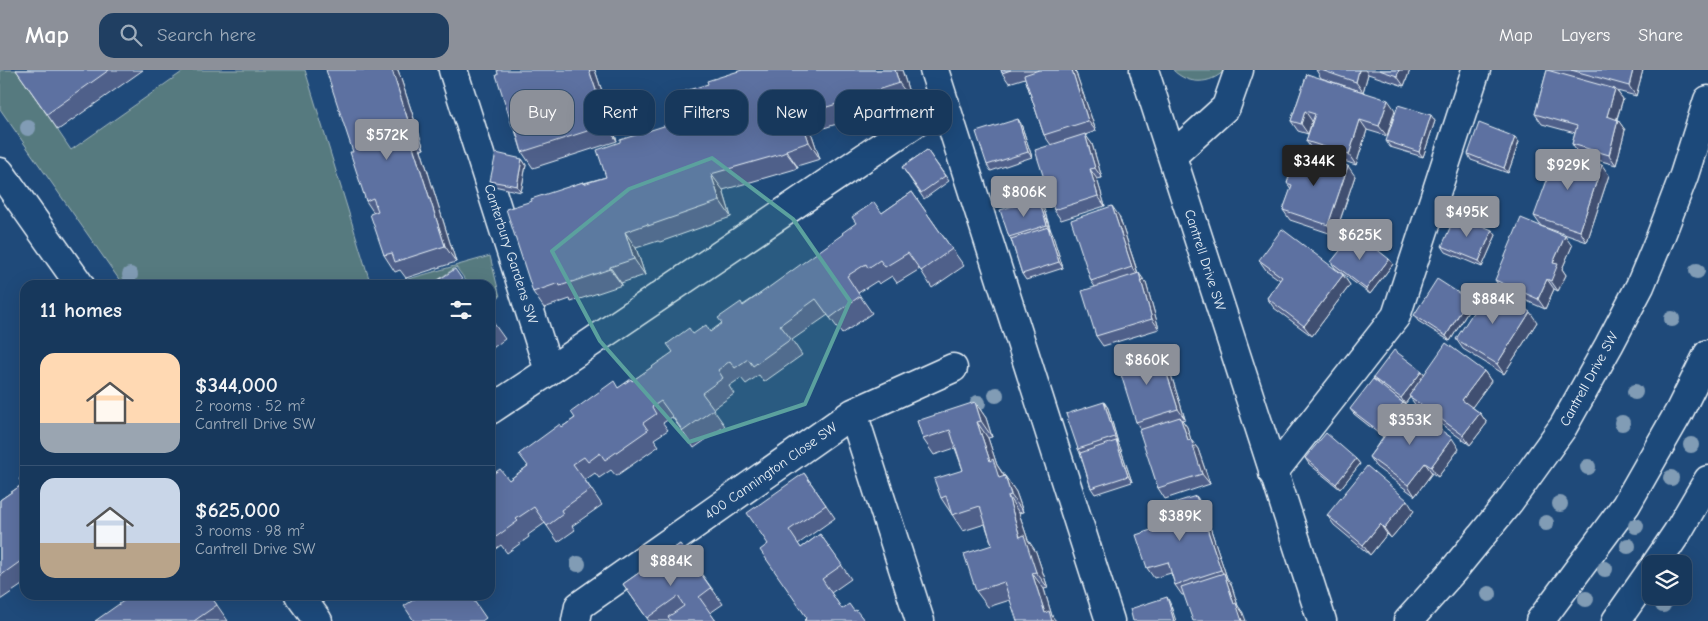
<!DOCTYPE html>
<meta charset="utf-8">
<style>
:root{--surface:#17385c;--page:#203f62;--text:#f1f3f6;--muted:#9eacbb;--line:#365272;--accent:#8c9099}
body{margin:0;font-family:"Comic Neue",sans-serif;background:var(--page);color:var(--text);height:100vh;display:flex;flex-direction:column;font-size:19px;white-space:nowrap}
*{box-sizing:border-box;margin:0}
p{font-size:16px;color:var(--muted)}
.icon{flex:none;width:28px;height:28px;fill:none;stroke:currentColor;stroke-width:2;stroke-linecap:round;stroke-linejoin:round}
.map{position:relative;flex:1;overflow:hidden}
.panel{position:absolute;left:20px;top:210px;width:475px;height:320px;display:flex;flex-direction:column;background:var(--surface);border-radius:15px;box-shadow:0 5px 20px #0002,0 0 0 1px var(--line)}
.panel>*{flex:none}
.hud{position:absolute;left:510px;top:20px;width:475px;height:45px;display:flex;gap:10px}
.buttons{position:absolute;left:1642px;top:485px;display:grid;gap:10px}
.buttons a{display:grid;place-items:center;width:50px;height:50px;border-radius:10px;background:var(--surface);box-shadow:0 5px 20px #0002,0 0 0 1px var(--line);font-size:25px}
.price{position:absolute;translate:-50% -42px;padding:0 11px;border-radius:5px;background:var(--accent);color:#fff;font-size:16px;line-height:32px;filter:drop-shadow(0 1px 2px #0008)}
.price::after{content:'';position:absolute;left:50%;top:30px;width:15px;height:11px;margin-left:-8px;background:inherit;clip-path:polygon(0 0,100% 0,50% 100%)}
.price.current{background:#222;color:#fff}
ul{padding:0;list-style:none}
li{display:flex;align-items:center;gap:15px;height:125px;padding:0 20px}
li+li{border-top:1px solid var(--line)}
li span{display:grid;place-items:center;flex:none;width:140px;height:100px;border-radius:15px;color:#555}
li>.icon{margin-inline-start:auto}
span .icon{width:60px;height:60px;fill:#fffc;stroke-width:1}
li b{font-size:21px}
h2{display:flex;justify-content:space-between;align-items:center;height:60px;padding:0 20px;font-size:21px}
.pill{padding:0 18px;border-radius:15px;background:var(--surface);box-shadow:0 5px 20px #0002,0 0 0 1px var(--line);font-size:18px;line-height:45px}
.pill.current{background:var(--accent);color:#fff}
header{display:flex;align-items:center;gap:30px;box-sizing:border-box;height:70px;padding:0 25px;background:var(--accent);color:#fff}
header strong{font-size:24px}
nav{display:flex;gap:28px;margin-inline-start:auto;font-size:18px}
.search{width:350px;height:45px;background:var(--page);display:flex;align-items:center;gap:12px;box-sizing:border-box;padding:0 18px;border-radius:15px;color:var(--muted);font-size:19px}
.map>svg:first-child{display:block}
.green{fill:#577a7f;stroke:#a0b6bc}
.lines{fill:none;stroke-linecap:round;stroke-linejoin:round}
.minor-casing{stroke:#e8f1f8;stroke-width:31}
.major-casing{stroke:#e8f1f8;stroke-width:31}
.minor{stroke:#1f4a7a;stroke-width:28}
.major{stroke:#1f4a7a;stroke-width:28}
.tree{fill:#819cb5}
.wall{fill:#50618a;stroke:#e8f1f8}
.shaded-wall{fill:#414f71;stroke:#e8f1f8}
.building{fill:#5d71a1;stroke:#e8f1f8}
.marked{fill:#5ba19e;fill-opacity:0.2;stroke:#5ba19e;stroke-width:4;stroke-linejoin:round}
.labels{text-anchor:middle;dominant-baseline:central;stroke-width:5;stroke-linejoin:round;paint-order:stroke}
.street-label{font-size:14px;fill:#e8f1f8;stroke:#1f4a7a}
</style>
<header>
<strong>Map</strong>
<div class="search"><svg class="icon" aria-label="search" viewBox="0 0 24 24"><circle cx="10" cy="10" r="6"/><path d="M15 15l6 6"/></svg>Search here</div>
<nav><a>Map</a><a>Layers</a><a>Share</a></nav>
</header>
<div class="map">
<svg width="1708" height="551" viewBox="0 0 1708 551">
<rect width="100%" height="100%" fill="#1f4a7a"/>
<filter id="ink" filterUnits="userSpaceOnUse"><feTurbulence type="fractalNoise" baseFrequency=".02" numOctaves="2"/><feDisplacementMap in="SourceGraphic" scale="10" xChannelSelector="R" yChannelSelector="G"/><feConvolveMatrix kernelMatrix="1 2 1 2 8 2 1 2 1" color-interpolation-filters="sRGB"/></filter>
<g filter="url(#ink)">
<!-- green -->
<path class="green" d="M0,0h17l54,80 114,-80h120l66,215h-248l-123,-176z
M1173,0h52c-15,15 -37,15 -52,0z
M490,186l10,41 -10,2v-14h-21l-13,-18 -25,18h-44z"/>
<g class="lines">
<!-- minor casing -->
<g class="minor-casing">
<path id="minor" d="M453,0l96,301 -59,39
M934,0l176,551
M1144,0l178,551
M1172,86l54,-49 13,-37
M0,102l80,113
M549,301l396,-268
M853,343l67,208
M1273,403l123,-157 80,-246
M299,525l19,26
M576,551l3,-15 274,-193 100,-45
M1408,551l44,-49 57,-70 54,-75 46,-82 31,-59 20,-48 24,-63 24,-75"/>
</g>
<!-- major casing -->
<g class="major-casing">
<path id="major" d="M1656,494l21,-31 31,-53
M1540,551l86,-116 53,-93 29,-58
M1616,551l35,-50"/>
</g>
<!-- minor -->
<use href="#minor" class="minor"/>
<!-- major -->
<use href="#major" class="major"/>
</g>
<!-- trees -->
<g class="tree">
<circle cx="28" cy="58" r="8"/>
<circle cx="1697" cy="201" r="8"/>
<circle cx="130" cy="205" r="8"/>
<circle cx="1672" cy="249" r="8"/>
<circle cx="1635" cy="322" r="8"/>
<circle cx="996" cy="325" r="8"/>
<circle cx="978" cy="333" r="8"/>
<circle cx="1622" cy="353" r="8"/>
<circle cx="1691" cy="375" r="8"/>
<circle cx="1588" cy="397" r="8"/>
<circle cx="1671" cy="408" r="8"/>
<circle cx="1560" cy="434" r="8"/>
<circle cx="1546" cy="453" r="8"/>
<circle cx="1636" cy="456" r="8"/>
<circle cx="1628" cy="476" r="8"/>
<circle cx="578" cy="494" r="8"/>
<circle cx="1605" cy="499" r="8"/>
<circle cx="1489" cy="524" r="8"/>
<circle cx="1586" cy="529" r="8"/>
<circle cx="1663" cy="535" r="8"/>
</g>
<!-- wall -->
<path class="wall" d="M16,0h127l-85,60z
M398,0l26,79 -3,1 35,112 -50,16 -6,-8 -5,2 -11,-17 -10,-42 -8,-12 -13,-49z
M595,0l15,45 -2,1 9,25 -84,27 -11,-16 -7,-22 -3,-5 -14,-51z
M742,0h160l9,29 -26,9v1l-74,23 9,27 -23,7 1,2 -6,2 -69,20 8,27 -71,25 -2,-1 -22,7 9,27 -24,8 1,2 -51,17 -1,-3 -26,9 -11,-16 -1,-91 51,-19 1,1 22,-6 14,-35 74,-24 14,-34z
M1001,0h74l21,61 -11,4 7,9 10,34 -5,1 8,27 -44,14 -7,-10 -3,-65 -7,-10 -19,-57 -16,5 -7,-10z
M1316,0h94l-6,16 -36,-12 -5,18 -42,-14z
M1547,0h96l-7,26 -19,-5 6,8 -6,20 8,11 -9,35 -37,-10 -7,-11 3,-11 -33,-9 -7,-10z
M1307,4l88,36 -8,26 -20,-6 -11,35 -43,-14 -7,-10 7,-20 -5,13 -10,-3 -7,-10z
M1018,49l3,5 11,33 -41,14 -4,-6z
M1435,51l-12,36 -33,-10 -4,-6z
M1519,72l-11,31 -37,-13 -3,-6z
M927,80l22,31 -25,18 -22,-32z
M522,89l4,6 -5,27 -27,-6 -4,-5z
M1609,105l-22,67 -46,-16 -7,-10z
M1355,106l-20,59 -45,-15 -7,-10 8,-21 -4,-6z
M912,122l52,74 -32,22 -12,-19 -23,14 -5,-7 -13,8 -2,-3 -19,12 14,20 -30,21 -14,-19 -36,25 10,15 -38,27 -5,-7 -13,9 -5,-6 -12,8 5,8 -21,15 12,17 -31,22 -22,-31 -9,6 5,7 -14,9 5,7 -43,30 -5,-6 -12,8 -4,-5 -10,7 17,25 -30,21 3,4 -17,12 -13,-19 -17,12 1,2 -22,16 -6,-8 -11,8v-77l19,4 19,-14 34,-39 56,-39 14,-7 41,-28 20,-19 17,-2 12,-9 21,-18 139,-92z
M1042,133l21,65 -37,12 -4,-6 -11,-35 -2,-2z
M1119,146l19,57 8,10 13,46 -56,17 -7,-10 -1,-49 -4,-6z
M1496,165l-14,32 -36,-15 -4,-6z
M1572,176l-10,23 4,6 -8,16 -4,-2 -9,20 -43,-19 -7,-10z
M1259,190l84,15 7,10 -38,51 -38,-28 -7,-10 13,-18 -14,-10z
M1331,192l62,2 -23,30 -35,-26z
M1468,229l4,6 -22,36 -32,-20 -4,-6z
M490,248l15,21 -15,11z
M1537,252l-33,52 -41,-25 -7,-10z
M1166,289l19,60 -3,1 5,7 4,13 7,9 12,35 -45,15 -7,-11 -17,-58 -5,-8z
M1422,301l2,3 60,-3 7,10 -19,26 8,6 7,10 -17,22 -54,-39 -6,-9 -5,7 -11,-8 12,11 53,42 -21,28 -6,-4 -17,23 -39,-29 -7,-10 14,-20 -29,-23 -4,-5 26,-27 -3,-4z
M975,332l11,16 6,19 -4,1 9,27 19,27 7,20 -4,1 9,27 8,12 12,36 -4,1 8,27 -42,-16 -22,7 -12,-16 16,-46 -7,-21 -22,7 -22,-33 22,-28 -8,-22 -21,7 -11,-16z
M1104,332l4,6 10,35 2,4 12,35 -37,12 -4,-6 -11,-35 -2,-4z
M1305,388l51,1 4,5 -20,25 -31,-25z
M804,403l31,45 -37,26 3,4 19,-14 31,45 -20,14 11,16 12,2 11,10 -58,-3 -39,-74z
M25,405v108l-25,17v-100l23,-16z
M1196,426l7,10 24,72 4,6 7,22 5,7 -59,-18h-2l-7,-10 -4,-12 -17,5 -7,-10 10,-40z
M1414,441l-23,27 -4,-4 -17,21 -36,-30 -7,-10z
M680,474l43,60 -13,9 6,8h-67l-26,-37z
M210,525l18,26h-133z"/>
<!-- shaded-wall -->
<path class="shaded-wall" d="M392,0h6l26,79 -12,-16z
M589,0h6l15,45 -11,-16z
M895,0h7l9,29 -12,-16z
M1072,0h3l21,61 -8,-10z
M1359,0h6l3,4 -5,18 -7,-10z
M1399,0h11l-6,16 -7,-10z
M1633,0h10l-7,26 -7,-10z
M1615,19l8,10 -9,28 -7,-11z
M874,21l11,17v1l-11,-16z
M597,29l11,17 9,25 -11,-16z
M1388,30l7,10 -8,26 -8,-10z
M1305,41l7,10 -4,13 -7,-10z
M800,45l11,17 9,27 -11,-17z
M1431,45l4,6 -12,36 -4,-5z
M1018,49l3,5 11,33 -4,-5z
M1360,50l7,10 -11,35 -7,-10z
M1618,50l7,10 -9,35 -7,-10z
M409,64l12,16 35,112 -11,-16z
M1085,64l7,10 10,34 -7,-10z
M1515,67l4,5 -11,31 -4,-5z
M786,80l11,16 1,2 -12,-16z
M522,89l4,6 -5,27 -4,-6z
M1602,95l7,10 -22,67 -7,-11z
M1348,96l7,10 -20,59 -7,-10z
M1090,99l7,10 8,27 -7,-10z
M711,104l12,16 8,27 -11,-16z
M1038,128l4,5 8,27 -3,-5z
M1112,136l7,10 20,61 -7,-10z
M1048,157l4,6 11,35 -4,-6z
M1492,160l4,5 -14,32 -3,-6z
M625,162l11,16 9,27 -11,-16z
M1565,166l7,10 -10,23 4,6 -8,16 -7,-10 2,-18z
M1389,189l4,5 -23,30 -4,-5z
M610,197l11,16 1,2 -12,-16z
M1139,203l7,10 13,46 -7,-10z
M1343,205l7,10 -38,51 -8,-10z
M1547,209l7,10 -9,20 -7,-10z
M1468,229l4,6 -22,36 -4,-5z
M1530,242l7,10 -33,52 -7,-10z
M1159,279l7,10 19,60 -7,-10z
M1422,301l4,5 -17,20 1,1 -5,7 -4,-6z
M1484,301l7,10 -21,29 -8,-10z
M975,332l11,16 6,19 -11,-16z
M1104,332l4,6 10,35 -3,-6z
M1403,333l4,5 -23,29 -4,-5z
M1480,343l7,10 -17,22 -7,-10z
M1180,347l7,10 4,13 7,9 12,35 -8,-10 -14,-34z
M977,352l11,16 9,27 7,11 7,18 -12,-16 -9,-17z
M1452,368l7,11 -21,28 -7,-10z
M1116,371l4,6 12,35 -4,-6z
M1356,389l4,5 -20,25 -4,-5z
M1425,393l7,10 -17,23 -7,-11z
M1005,406l11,16 7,20 -12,-17z
M1008,426l11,17 9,27 8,12 12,36 -12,-16 -16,-35z
M1196,426l7,10 24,72 4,6 7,22 5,7 3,8h-4l-8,-17 -9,-28 -4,-6z
M1407,430l7,11 -23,27 -7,-10z
M1380,454l7,10 -17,21 -7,-10z
M1032,503l12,16 8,27 4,5h-5l-6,-8z
M1167,527l3,6 6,18h-2z"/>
<!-- building -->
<path class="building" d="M16,0h93l-62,44z
M326,0h66l20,63 -3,1 36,112 -50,16 -3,-9 -8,2 -14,-41 8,-3 -5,-13 -7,3 -16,-49h3z
M497,0h92l10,29h-2l9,26 -84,27 -8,-28 -2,1 -16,-50 2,-1z
M742,0h153l4,13 -25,8v2l-74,22 9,27 -23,8v2l-5,2 -70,20 9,27 -72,25v-2l-23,8 9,27 -24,8v2l-50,17 -1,-3 -26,9 -27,-83 26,-8 -1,-2 52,-17v2l23,-7 -9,-27 23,-8v-2l50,-16 1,2 23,-8 -9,-27 23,-7 -1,-3z
M1001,0h10l-9,3z
M1039,0h33l16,51 -44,14 -20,-60z
M1321,0h38l-3,12z
M1379,0h20l-2,6z
M1547,0l68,19 -8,27 11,4 -9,35 -37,-11 5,-18 -42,-12z
M1571,0h62l-4,16z
M1307,4l81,26 -9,26 -19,-6 -11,35 -43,-14 9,-27 -10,-3 -4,13 -10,-3z
M1398,35l33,10 -12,37 -33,-11z
M1018,49l10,33 -41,13 -11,-33z
M1479,53l36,14 -11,31 -36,-14z
M1085,64l10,34 -5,1 8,27 -44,14 -19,-60z
M1298,79l50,17 -20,59 -45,-15 9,-25 -5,-2z
M927,80l18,26 -24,17 -19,-26z
M1558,80l44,15 -22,66 -46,-15z
M496,83l26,6 -5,27 -27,-5z
M912,122l40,57 -31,22 -13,-18 -23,14 -5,-7 -12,8 -2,-4 -19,12 13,20 -30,22 -14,-19 -36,26 11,14 -38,27 -5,-7 -13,9 -5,-7 -12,9 5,8 -21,15 12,16 -31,22 -22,-30 -9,6 4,7 -13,9 5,7 -43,30 -5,-7 -12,9 -4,-5 -11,7 18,25 -30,21 2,4 -16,12 -13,-19 -18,12 2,2 -22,16 -6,-7v-54l10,-7 9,11 19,-14 -9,-12 41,-30 2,3 13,-9 -4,-6 43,-31 4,7 13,-9 1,2 41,-29 -6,-8 22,-16 4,6 13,-9 4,7 12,-9 -4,-5 23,-16 2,4 100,-72 -1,-1 14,-10 -4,-6 22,-15 8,11z
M1038,128l9,27 -38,12 -9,-27z
M1112,136l20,61 -41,14 -20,-61z
M1456,144l36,16 -13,31 -37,-15z
M1521,148l44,18 -12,27 5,1 -7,17 -4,-2 -9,20 -43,-19z
M1048,157l11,35 -37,12 -11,-35z
M1282,159l61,46 -39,51 -37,-28 15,-21 -23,-17z
M1355,162l34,27 -23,30 -35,-27z
M455,199l11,16h-35z
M1139,203l13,46 -56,17 -14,-45z
M1437,209l31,20 -22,37 -32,-21z
M1490,216l40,26 -33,52 -41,-25z
M490,248l3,5 -3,3z
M1446,273l38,28 -22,29 18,13 -17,22 -54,-39z
M1159,279l19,60 -42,13 -19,-60z
M1394,280l28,21 -21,27 -28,-20z
M1373,309l30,24 -23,29 -30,-23z
M975,332l6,19 -4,1 13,39 3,-2 6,19 6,-2 6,19 -3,1 12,41 4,-2 12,37 -4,1 13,40 4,-2 3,10h-35l-13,-39 -28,9 -12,-37 28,-9 -12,-39 -28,9 -6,-19 -5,2 -7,-19 29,-9 -13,-40 -27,9 -6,-18z
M1104,332l11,35 -37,12 -12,-35z
M1407,336l45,32 -21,29 -6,-4 -17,22 -39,-28z
M1180,347l8,23 3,-1 11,35 -44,14 -19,-58z
M1326,363l30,26 -20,25 -31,-26z
M1116,371l12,35 -37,12 -11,-35z
M1367,396l40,34 -23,28 -4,-4 -17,21 -36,-30z
M804,403l22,32 -37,25 12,18 19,-14 22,31 -20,14 20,30 7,-5 5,7 2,-1 9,11h-61l3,-3 -47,-68 8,-6 -21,-31z
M25,405v83l-25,18v-76l23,-16 -4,-5z
M1196,426l25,74 -46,15 -7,-23 -21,6 -11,-33 21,-7 -6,-18z
M680,474l31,44 -12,9 17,24h-45l-3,-4 16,-11 -6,-10 -31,22 -24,-34z
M1224,503l10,31 2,-1 6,18h-49l-12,-34z
M132,525h78l7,10 -23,16h-99z
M421,525h49l16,23 -4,3h-68l-10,-15z
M1167,527l7,24h-41l-3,-12z"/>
</g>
<!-- marked area -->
<path class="marked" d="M712,88l81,61 57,82 -45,103 -116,38 -89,-101 -48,-90 77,-62z"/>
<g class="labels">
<!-- street labels -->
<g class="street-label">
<text transform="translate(511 184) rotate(72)">Canterbury Gardens SW</text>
<text transform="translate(1205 190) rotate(72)">Cantrell Drive SW</text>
<text transform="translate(1589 309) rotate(-61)">Cantrell Drive SW</text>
<text transform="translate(771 401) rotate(-35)">400 Cannington Close SW</text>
</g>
</g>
</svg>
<div class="buttons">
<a><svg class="icon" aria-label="layers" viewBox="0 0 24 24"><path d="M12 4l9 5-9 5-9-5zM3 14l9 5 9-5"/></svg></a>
</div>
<b class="price" style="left:387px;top:91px">$572K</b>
<b class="price current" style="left:1314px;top:117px">$344K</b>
<b class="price" style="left:1568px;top:121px">$929K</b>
<b class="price" style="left:1024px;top:148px">$806K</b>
<b class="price" style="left:1467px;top:168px">$495K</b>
<b class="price" style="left:1360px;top:191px">$625K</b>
<b class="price" style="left:1493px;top:255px">$884K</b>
<b class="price" style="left:1147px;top:316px">$860K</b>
<b class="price" style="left:1410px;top:376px">$353K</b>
<b class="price" style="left:1180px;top:472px">$389K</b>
<b class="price" style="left:671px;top:517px">$884K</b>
<div class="hud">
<a class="pill current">Buy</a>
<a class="pill">Rent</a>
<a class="pill">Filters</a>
<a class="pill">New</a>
<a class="pill">Apartment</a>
</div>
<section class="panel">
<h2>11 homes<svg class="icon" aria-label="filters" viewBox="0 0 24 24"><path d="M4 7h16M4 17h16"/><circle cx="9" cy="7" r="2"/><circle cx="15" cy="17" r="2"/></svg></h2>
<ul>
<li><span style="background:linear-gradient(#ffd9b3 70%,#9aa5b1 0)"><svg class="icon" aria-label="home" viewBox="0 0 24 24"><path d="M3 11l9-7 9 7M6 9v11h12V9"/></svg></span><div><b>$344,000</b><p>2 rooms · 52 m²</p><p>Cantrell Drive SW</p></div></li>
<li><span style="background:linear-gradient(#c9d6e8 65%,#b9a48a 0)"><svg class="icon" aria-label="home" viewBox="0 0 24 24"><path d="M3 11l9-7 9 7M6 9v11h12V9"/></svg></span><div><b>$625,000</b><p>3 rooms · 98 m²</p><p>Cantrell Drive SW</p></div></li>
</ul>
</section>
</div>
